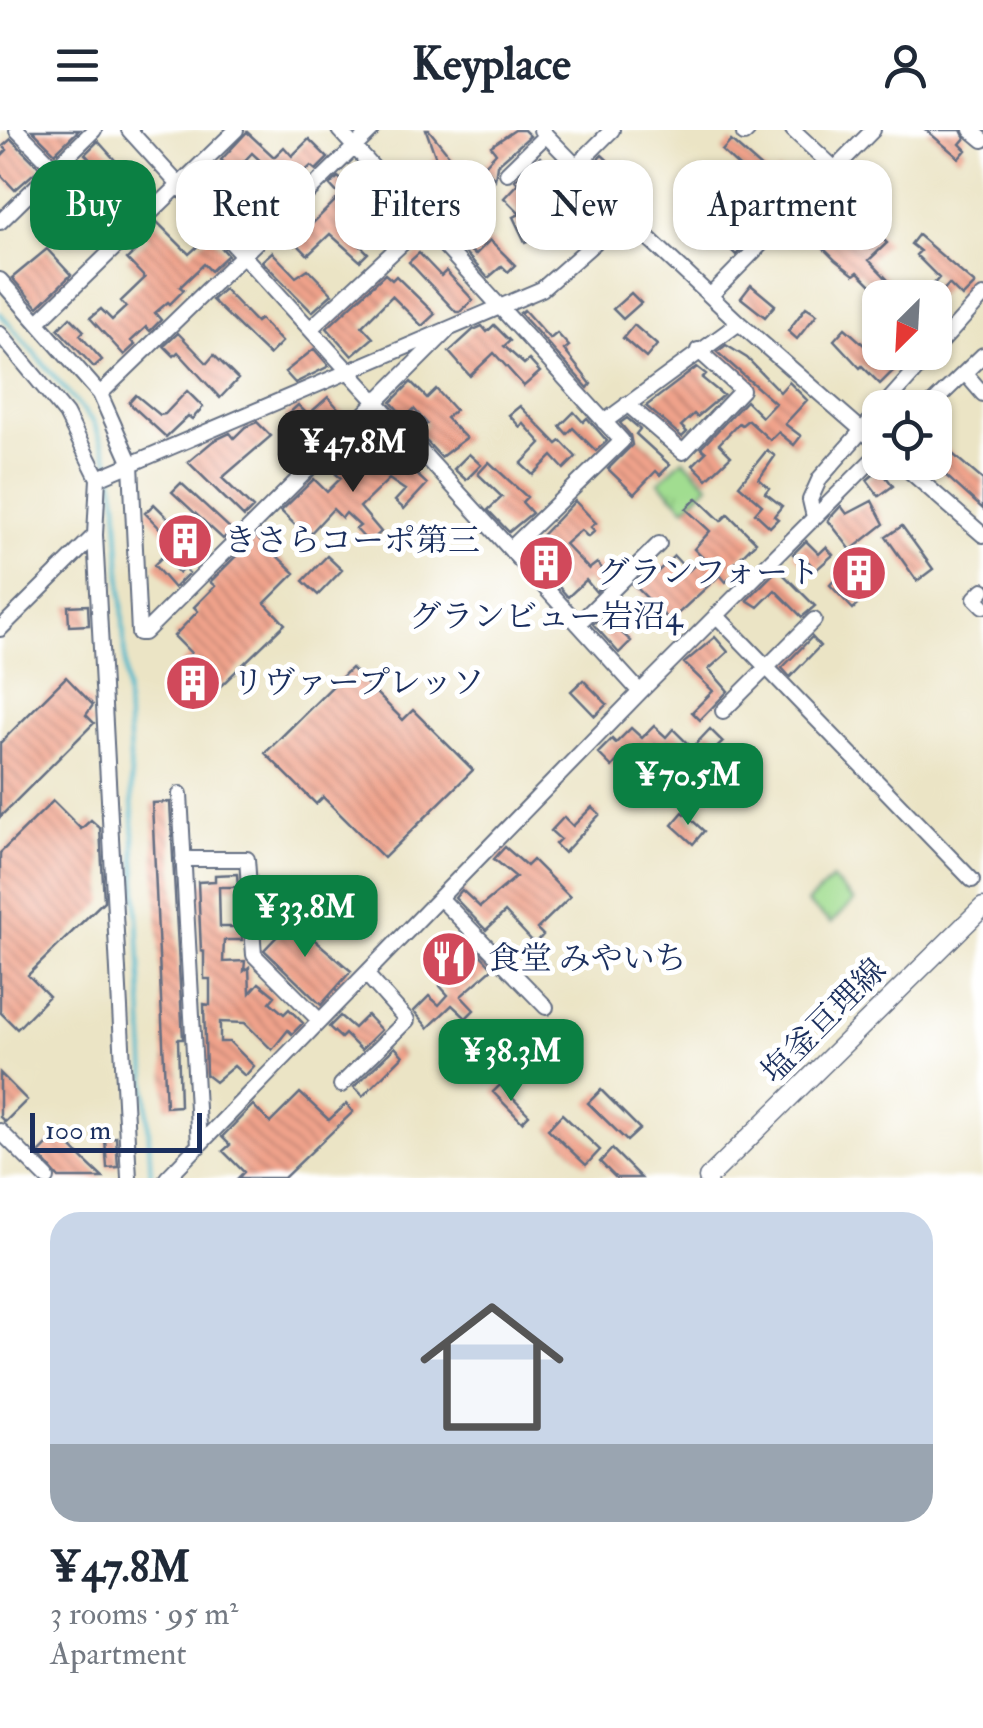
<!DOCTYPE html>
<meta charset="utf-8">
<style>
:root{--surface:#fff;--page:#f2f2f3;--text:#1f2937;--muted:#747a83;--accent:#0b8043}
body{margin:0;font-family:"IM FELL Double Pica","Noto Serif JP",serif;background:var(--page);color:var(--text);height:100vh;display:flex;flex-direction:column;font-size:38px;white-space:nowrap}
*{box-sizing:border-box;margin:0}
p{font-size:32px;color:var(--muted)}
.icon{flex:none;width:55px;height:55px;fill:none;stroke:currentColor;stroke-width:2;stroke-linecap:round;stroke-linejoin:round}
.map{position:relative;height:1048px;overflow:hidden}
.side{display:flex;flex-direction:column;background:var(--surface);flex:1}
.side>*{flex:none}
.top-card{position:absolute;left:30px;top:30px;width:925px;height:90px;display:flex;gap:20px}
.needle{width:65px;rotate:204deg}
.controls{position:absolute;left:862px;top:150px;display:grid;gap:20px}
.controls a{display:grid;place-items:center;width:90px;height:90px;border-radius:20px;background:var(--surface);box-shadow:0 2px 8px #0004;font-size:50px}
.scale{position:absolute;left:30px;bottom:25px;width:172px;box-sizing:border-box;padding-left:10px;border:5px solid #1b2f5e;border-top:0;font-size:28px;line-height:35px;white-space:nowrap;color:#1b2f5e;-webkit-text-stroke:8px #fff;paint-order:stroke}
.price{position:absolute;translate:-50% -85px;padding:0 22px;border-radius:20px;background:var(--accent);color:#fff;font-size:32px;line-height:65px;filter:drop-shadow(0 2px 5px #0008)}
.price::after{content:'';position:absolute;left:50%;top:60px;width:30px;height:22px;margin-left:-15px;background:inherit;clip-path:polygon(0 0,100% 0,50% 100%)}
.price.on{background:#222;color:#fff}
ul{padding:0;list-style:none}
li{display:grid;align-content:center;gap:20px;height:530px;padding:0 50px}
li span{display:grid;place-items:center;height:310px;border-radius:30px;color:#555}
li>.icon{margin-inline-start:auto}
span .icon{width:180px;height:180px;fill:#fffc;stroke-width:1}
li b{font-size:42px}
.pill{padding:0 35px;border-radius:30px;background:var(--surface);box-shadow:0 2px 8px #0004;font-size:35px;line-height:90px}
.pill.on{background:var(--accent);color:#fff}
header{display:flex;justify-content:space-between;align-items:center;height:130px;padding:0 50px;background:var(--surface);font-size:45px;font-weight:800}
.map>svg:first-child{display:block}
.grass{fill:url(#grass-tufts);stroke:#5e8677;stroke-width:2.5}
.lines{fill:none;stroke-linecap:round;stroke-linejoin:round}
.stream{stroke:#4db7cb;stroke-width:4}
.building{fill:url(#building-back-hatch)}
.minor-casing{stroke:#646e82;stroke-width:18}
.major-casing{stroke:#646e82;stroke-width:21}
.minor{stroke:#fff;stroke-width:14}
.major{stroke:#fff;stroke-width:18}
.labels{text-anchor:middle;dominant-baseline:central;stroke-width:10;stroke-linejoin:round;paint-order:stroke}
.poi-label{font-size:32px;fill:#1b2f5e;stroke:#fff;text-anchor:start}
.street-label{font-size:32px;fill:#1b2f5e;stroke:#fff}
</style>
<header><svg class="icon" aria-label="menu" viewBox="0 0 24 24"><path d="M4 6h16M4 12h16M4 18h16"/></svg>Keyplace<svg class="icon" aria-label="person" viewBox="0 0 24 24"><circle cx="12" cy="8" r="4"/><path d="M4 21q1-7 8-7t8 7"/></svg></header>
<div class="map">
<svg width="983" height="1048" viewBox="0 0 983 1048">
<defs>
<pattern id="grass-tufts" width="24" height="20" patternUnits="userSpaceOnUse" patternTransform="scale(2.5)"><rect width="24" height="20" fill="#a1dd90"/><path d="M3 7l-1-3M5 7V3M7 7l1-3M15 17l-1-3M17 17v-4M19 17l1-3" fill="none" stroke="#8abe7f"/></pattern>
<pattern id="building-back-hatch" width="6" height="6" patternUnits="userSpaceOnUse" patternTransform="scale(2.5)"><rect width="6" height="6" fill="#f0a38b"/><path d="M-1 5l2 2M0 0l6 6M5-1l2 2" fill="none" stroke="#c28575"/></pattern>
</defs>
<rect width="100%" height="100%" fill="#fff"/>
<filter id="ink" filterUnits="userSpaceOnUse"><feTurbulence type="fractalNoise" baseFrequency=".01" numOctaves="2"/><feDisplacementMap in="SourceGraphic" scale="20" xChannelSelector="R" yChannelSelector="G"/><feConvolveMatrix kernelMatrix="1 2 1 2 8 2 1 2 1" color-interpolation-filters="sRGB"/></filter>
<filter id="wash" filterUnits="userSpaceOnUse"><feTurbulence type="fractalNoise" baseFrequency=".0048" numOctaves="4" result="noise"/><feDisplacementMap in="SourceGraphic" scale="40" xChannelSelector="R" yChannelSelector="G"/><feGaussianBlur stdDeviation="2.25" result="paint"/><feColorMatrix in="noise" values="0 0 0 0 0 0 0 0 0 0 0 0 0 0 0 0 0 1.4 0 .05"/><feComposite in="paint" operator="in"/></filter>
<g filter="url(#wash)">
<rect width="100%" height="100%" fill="#ebe4c5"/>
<!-- grass -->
<path class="grass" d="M683,329l26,26 -24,23 -26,-26z
M832,749l22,22 -23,22 -24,-20z"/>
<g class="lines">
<!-- stream -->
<path class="stream" d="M0,183l94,110 16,40 7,38 34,677"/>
</g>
<g id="blocks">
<!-- building -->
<path class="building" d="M32,0h47l-24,23z
M426,0h3l32,40 -15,12 -15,-20 5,-4z
M515,0h9l6,6 -33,29 -2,14 -11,-13 12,-13 -5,-7z
M926,0h35l4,8 -5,6 6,6 -7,8z
M247,2l27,25 10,-10 8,9 17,-17 19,19 -12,12 -5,-4 -44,40 -20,-21 19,-19 -14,-13 -18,19 -13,-12z
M11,9l29,29 -25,22 -15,-16v-17l7,-7 -4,-4z
M98,11l48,54 -12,11 -49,-52z
M731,11l41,36 7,-7 18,18 -17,17 -58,-54z
M602,25l38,36 -2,3 7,6 -8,9 -46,-43z
M540,27l64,63 -13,12 -49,-49 -20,22 15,32 -12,5 -12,-25 7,-3 -16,-16 14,-15 -3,-3z
M68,41l49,49 -13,14 -50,-50z
M338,47l62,53 -12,11 -36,-36 -13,14 8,9 -2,2 23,23 -8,8 -30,-27 -22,21 -20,-20 9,-8 -5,-5 10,-10 11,11 27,-27 -10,-11z
M712,53l15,14 -11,11 33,33 -13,14 -46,-45z
M859,70l16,17 -7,7 19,19 -18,17 36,38h-21l-26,-26 -4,3 -19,-15 -38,-38 12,-12 31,31 21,-23 -10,-10z
M237,78l20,19 -13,13 -18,-19z
M157,92l32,32 21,-19 18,20 -17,16 -7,-7 -24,23 4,3 -14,14 -2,-2 -13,11 6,7 -11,11 -4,-4 -15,14 4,4 -11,10 -34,-37 11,-9 11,11 14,-13 -5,-6 24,-23 -18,-19 22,-21 -4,-5z
M453,104l22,21 15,-15 25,25 -7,7 -6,-6 -14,12 -37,-41z
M918,105l57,49 -13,13 -13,-13 -11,12 -8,-8 9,-10 -23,-23 4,-4 -9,-7z
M47,119l24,26 -33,32 -26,-29z
M272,122l24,25 12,-8 24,25 -20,18 -50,-51z
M419,123l22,23 5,-5 27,29 -13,12h-4l-47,-50z
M385,144l7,6 4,-4 39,38 -13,12 -30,-30 -30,30 11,12 -21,18 -25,-28z
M751,155l24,20 -10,12 -24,-19z
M224,159l32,33 4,-3 22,23 -13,13 -57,-55z
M631,163l10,10 -18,16 -10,-10z
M806,177l11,7 -20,25 -9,-8z
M524,180l26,29 7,-6 12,13 -5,4 27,34 -3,4 -68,-75z
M70,187l14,14 -4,4 22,25 -8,7 -36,-38z
M494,195l16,16 -6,5 20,18 5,-4 11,12 -16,14 -30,-33 -24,23 -21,-24 24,-22 9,-4 5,6z
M634,195l23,20 -11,13 -23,-20z
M845,198l48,43 -13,13 -18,-18 -2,2 -26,-28z
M178,203l29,30 7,-8 24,24 -18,19 -42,-46 -4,4 -10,-10z
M726,215l21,13 33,34 9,-10 18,18 -22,24 16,12 -7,9 -16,-13 -8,8 -22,-20 -6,5 -3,-2 -20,21 12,12 -24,23 -14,-14 13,-13 -5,-4 45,-47 16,16 13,-14 -58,-51z
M314,219l15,17 -34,17 -10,-11z
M697,237l9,7 -4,4 21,17 -26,22 -3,-3 -13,12 6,6 -5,5 -36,-31z
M411,252l16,16 9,-9 19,21 -9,8 20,20 -25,19 -23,-25 9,-8 -13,-15 -9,9 -14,-16z
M187,261l16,16 -11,12 -4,-3 -22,21 -37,-34 7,-8 24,20 5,-1z
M328,267l18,20 -9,9 -8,-9 -22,22 -22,-22 13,-12 10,10z
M520,276l37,38 4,-3 15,16 -12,12 -12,-13 -19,19 -12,-11 20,-21 -18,-20 -3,4 -11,-12z
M574,282l9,10 4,-4 20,23 -11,10 -23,-23 -6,6 -7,-8z
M627,288l13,11 -4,5 34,31 -10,10 -4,-4 -22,23 -26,-25 24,-24 -2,-10 -10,-12z
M257,292l14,14 -49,42 31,30 -9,9 -56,-55 25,-21 17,-8 4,5 11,-11z
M767,320l8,6 -16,23 10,9 -4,5 17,13 -8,10 4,3 -8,8 -15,-14 7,-8 -23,-20z
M948,320l35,30v29l-50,-45z
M393,322l34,32 -23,25 -9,-8 10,-11 -16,-11 -29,28 21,25 -12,11 -13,-14 4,-3 -14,-13 -4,5 -9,-9 -26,28 -26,-26 33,-32 13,13 14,-14 -5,-4 18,-19 17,15z
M469,324l12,11 -15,15 -12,-11z
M489,332l38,35 -5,5 10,11 -23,19 -21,-22 14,-13 -24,-23z
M880,339l13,17 -14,10 -12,-16z
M181,353l51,47 -9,9 -51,-47z
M697,368l24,23 7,-7 28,28 -25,25 5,5 -10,10 -6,-7 -50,46 -37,-37 13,-12 6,5 22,-21 14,15 15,-13 -9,-9 16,-18 -24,-22z
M575,371l21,22 -5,4 4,4 -7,6 -7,-7 -16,14 24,25 8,-6 13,15 -14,14 -10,-12 -18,17 -33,-37 7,-6 -9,-9z
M872,371l12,23 -33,26 -23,-30 13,-14 6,8z
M154,374l24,24 3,-3 20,20 -12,13 -44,-45z
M902,396l31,43 -16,12 -31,-44z
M256,406l39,37 -30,30 20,21 -83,80 -30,-30 19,-21 -17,-17 24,-25 -4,-4 21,-21 -5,-4z
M806,411l13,13 7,-7 7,8 -17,15 -11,-12 -4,4 -8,-8z
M163,426l16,17 5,-5 5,5 -15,15 -20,-23z
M327,426l15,14 -24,25 -15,-14z
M845,438l24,26 -16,15 -23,-24z
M778,439l37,37 -13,11 -27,-27 -17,17 -11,-7z
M88,475l1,20 -20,1 -1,-20z
M602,485l29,26 -12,12 -26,-29z
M715,507l13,15 -19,17 19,22 -28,29 -8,-8 21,-21 -29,-28z
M812,507l8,9 -30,31 -8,-9z
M351,538l52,52 10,-10 60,60 -89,88 -61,-61 -7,7 -51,-51z
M66,547l27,28 -7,10 8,8 -94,94v-74z
M583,550l24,24 -12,12 -24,-25z
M654,596l12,11 7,-8 19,19 18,-19 13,13 -37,34 -31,-31 -28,27 -10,-11 -5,6 -14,-14 14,-14 4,4 15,-15 11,10z
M53,671l28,28 10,-9 9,8 4,73 -76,74 21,21 -32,33 -17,-17v-159z
M170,672l13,237h-5l2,67 -14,1 -14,-304z
M592,677l8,7 -36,39 -9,-9 5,-5 -9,-8 13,-14 9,9z
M683,682l21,19 -11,13 -21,-19z
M505,717l22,19 6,-6 37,37 -33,32 6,6 -8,9 -30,-32 -19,18 -31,-32 7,-8 18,17 36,-30 -22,-18z
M237,744l1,13h-19l1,40h21l1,13h-18l-1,22 22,-1 -1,10 5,-4 1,26 9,-10 16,13 -5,6 14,12 5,-5 14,14 -11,11 -4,-4 -16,20 -27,-27 -25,-1v20h10l24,24 -9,10 -11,-10 -19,16 -9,-7 -2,-71 6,1v-26h-6v-27l-3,-1 -3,-69 17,-1v-6z
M284,781l2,23 10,-10 55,47 -30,34 -57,-55 21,-22 -16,1 -1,-17z
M468,812l25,26 -32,28 13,14 -8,8 -14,-13 -24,23 -14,-17 15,-15 10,9 9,-10 -8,-9v-5l14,-13 -7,-7z
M367,885l14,15 -20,20 -16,-16 -4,4 -12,-11 11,-11 14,12z
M395,917l8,9 -40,40 -9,-9z
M0,943l27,27 -22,22 -5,-5z
M500,955l29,30 -7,7 -29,-30z
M601,960l39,39 -13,12 -39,-38z
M300,963l29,27 17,-16 7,8 -69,66h-46l6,-6 -21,-21 7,-6 -8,-8 31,-32 17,18z
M562,984l38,36 -14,15 -38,-36z
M58,1004l28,28 17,16h-44l-21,-24z
M116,1007l2,30 -11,1 -2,-30z
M612,1019l29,29h-25l-16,-16z"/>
</g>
</g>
<g filter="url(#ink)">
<use href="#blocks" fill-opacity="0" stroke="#646e82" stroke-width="2.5"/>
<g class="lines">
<!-- minor casing -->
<g class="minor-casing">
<path id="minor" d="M17,0l38,38
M129,0l511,562
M339,0l283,311 -112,108
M541,0l84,86 114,107 141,123
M793,0l42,39
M971,0l12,10
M744,4l4,-4
M576,36l36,-36
M507,43l39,-38
M0,92l94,-92
M0,150l100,114 31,70 8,169h5l303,-302
M711,165l162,-165
M38,192l198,-192
M310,199l167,-155
M0,204l66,80 32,64 -3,57 34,643
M935,219l48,-53
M965,243l18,21
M100,264l272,-264
M627,274l56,48 59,-62 -44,-40
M882,278l50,-56
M928,278l55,-53
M604,292l135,-99
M899,332l84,73
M98,348l444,-189 83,-73
M814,387l-4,-17 10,-22 60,-68
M983,460l-8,8 8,8
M716,485l256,265
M578,494l81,-80
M0,499l95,-94
M723,581l91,-91
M180,664l19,352
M183,729h64l7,96 66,66
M440,768l106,109
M341,955l66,-65 -41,-46
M0,1001l47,47
M167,1048l473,-486 240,-240"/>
</g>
<!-- major casing -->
<g class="major-casing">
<path id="major" d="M708,1048l275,-271"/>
</g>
<!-- minor -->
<use href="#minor" class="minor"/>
<!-- major -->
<use href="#major" class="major"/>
</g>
</g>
<!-- icons -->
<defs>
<g id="building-disc" transform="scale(2.875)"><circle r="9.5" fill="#d1495b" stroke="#fff"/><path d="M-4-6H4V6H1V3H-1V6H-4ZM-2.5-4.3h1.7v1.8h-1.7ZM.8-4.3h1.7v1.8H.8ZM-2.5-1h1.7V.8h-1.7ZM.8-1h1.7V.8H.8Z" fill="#fff"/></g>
<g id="restaurant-disc" transform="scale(2.875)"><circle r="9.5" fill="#d1495b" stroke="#fff"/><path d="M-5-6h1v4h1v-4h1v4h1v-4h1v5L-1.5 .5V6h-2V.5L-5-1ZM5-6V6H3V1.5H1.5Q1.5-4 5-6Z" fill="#fff"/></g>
</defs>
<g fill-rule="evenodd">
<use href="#building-disc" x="185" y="411"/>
<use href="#building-disc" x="546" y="433"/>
<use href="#building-disc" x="859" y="443"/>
<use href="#building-disc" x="193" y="553"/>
<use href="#restaurant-disc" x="449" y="829"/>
</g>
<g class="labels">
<!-- poi labels -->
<g class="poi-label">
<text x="224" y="411">きさらコーポ第三</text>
<text x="820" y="443" text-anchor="end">グランフォート</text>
<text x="546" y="487" text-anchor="middle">グランビュー岩沼4</text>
<text x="232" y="553">リヴァープレッソ</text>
<text x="488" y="829">食堂 みやいち</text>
</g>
<!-- street labels -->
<g class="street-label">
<text transform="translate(824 891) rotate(-45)">塩釜亘理線</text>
</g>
</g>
</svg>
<div class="controls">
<a><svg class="needle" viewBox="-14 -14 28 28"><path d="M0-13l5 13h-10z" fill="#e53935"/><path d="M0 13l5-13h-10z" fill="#747a83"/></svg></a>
<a><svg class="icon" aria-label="locate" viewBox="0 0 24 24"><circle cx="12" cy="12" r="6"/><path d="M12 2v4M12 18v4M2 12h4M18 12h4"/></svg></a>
</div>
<div class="scale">100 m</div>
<b class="price on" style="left:353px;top:365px">¥47.8M</b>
<b class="price" style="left:688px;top:698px">¥70.5M</b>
<b class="price" style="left:305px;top:830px">¥33.8M</b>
<b class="price" style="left:511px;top:974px">¥38.3M</b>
<div class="top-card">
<a class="pill on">Buy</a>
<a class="pill">Rent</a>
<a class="pill">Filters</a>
<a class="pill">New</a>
<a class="pill">Apartment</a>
</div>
</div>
<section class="side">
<ul>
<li><span style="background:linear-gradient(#c9d6e8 75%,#9aa5b1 0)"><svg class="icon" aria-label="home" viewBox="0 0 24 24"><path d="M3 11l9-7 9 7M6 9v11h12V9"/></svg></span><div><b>¥47.8M</b><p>3 rooms · 95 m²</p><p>Apartment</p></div></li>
</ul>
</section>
